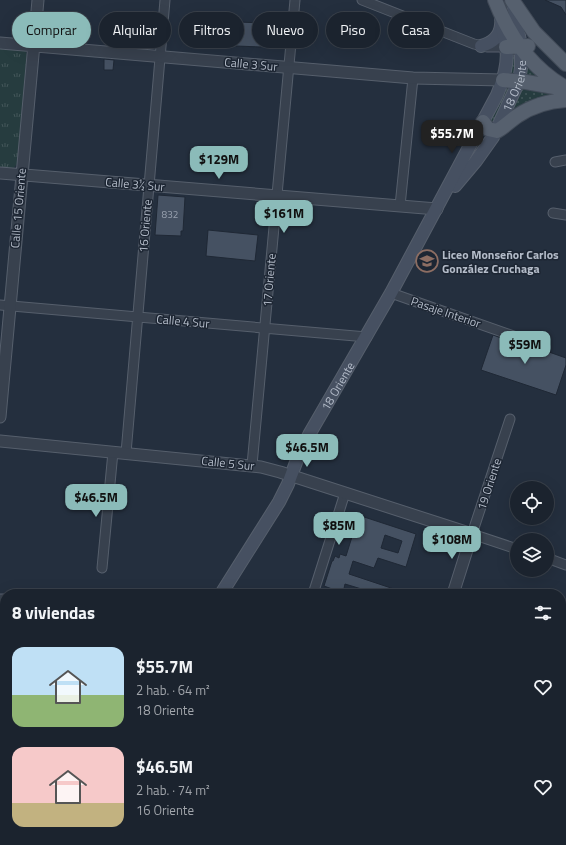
<!DOCTYPE html>
<html lang="es">
<meta charset="utf-8">
<style>
:root{--surface:#1b232e;--page:#282f3a;--text:#f1f3f6;--muted:#a0a4aa;--line:#39404a;--accent:#8bbbb9}
body{margin:0;font-family:"Titillium Web",sans-serif;background:var(--page);color:var(--text);height:100vh;display:flex;flex-direction:column;font-size:15px;white-space:nowrap}
*{box-sizing:border-box;margin:0}
p{font-size:13px;color:var(--muted)}
.icon{flex:none;width:22px;height:22px;fill:none;stroke:currentColor;stroke-width:2;stroke-linecap:round;stroke-linejoin:round}
.map{position:relative;flex:1;overflow:hidden}
.sheet{position:absolute;left:0px;top:589px;width:566px;height:256px;display:flex;flex-direction:column;background:var(--surface);border-radius:16px 16px 0 0;box-shadow:0 4px 16px #0002,0 0 0 1px var(--line)}
.sheet>*{flex:none}
.top-card{position:absolute;left:12px;top:12px;width:542px;height:36px;display:flex;gap:8px}
.buttons{position:absolute;left:510px;top:481px;display:grid;gap:8px}
.buttons a{display:grid;place-items:center;width:44px;height:44px;border-radius:50%;background:var(--surface);box-shadow:0 4px 16px #0002,0 0 0 1px var(--line);font-size:20px}
.price{position:absolute;translate:-50% -34px;padding:0 9px;border-radius:8px;background:var(--accent);color:#111;font-size:13px;line-height:26px;filter:drop-shadow(0 1px 2px #0008)}
.price::after{content:'';position:absolute;left:50%;top:24px;width:12px;height:9px;margin-left:-6px;background:inherit;clip-path:polygon(0 0,100% 0,50% 100%)}
.price.current{background:#222;color:#fff}
ul{padding:0;list-style:none}
li{display:flex;align-items:center;gap:12px;height:100px;padding:0 12px}
li span{display:grid;place-items:center;flex:none;width:112px;height:80px;border-radius:12px;color:#555}
li>.icon{margin-inline-start:auto}
span .icon{width:48px;height:48px;fill:#fffc;stroke-width:1}
li b{font-size:17px}
h2{display:flex;justify-content:space-between;align-items:center;height:48px;padding:0 12px;font-size:17px}
.chip{padding:0 14px;border-radius:18px;background:var(--surface);box-shadow:0 4px 16px #0002,0 0 0 1px var(--line);font-size:14px;line-height:36px}
.chip.current{background:var(--accent);color:#111}
.map>svg:first-child{display:block}
.grass{fill:url(#grass-dots)}
.park{fill:url(#park-tufts)}
.building{fill:#455162;stroke:#1f2835;fill-rule:evenodd}
.lines{fill:none;stroke-linecap:round;stroke-linejoin:round}
.minor-casing{stroke:#565f6c;stroke-width:11}
.tertiary-casing{stroke:#565f6c;stroke-width:13}
.secondary-casing{stroke:#565f6c;stroke-width:14}
.primary-casing{stroke:#414a57;stroke-width:16}
.minor{stroke:#38414e;stroke-width:9}
.tertiary{stroke:#38414e;stroke-width:11}
.secondary{stroke:#465061;stroke-width:12}
.primary{stroke:#56606e;stroke-width:14}
.labels{text-anchor:middle;dominant-baseline:central;stroke-width:3;stroke-linejoin:round;paint-order:stroke}
.number-label{font-size:10px;fill:#98a1af}
.street-label{font-size:12px;fill:#b4bcc9;stroke:#1d2633}
.poi-label{font-size:12px;font-weight:bold;fill:#b4bcc9;stroke:#1d2633;text-anchor:start}
</style>
<div class="map">
<svg width="566" height="845" viewBox="0 0 566 845">
<defs>
<pattern id="grass-dots" width="8" height="8" patternUnits="userSpaceOnUse"><rect width="8" height="8" fill="#263c3f"/><path d="M2 2h.1M6 6h.1" fill="none" stroke="#435659" stroke-width="1.8" stroke-linecap="round"/></pattern>
<pattern id="park-tufts" width="24" height="20" patternUnits="userSpaceOnUse"><rect width="24" height="20" fill="#263c3f"/><path d="M3 7l-1-3M5 7V3M7 7l1-3M15 17l-1-3M17 17v-4M19 17l1-3" fill="none" stroke="#435659"/></pattern>
</defs>
<rect width="100%" height="100%" fill="#242f3e"/>
<!-- grass -->
<path class="grass" d="M511,57h8l40,38 -71,30 18,-38 3,-10z"/>
<!-- park -->
<path class="park" d="M0,45l25,5 2,5 -9,106 -1,3 -5,6 -12,-1z"/>
<!-- building -->
<path class="building" d="M545,0h21v15l-5,-8z
M238,22l25,1 -2,24 -25,-1z
M104,59l10,1 -1,10h-9z
M158,195l27,2 -2,34h-2v5l-26,-1z
M208,230l50,5 -3,26 -49,-5z
M493,335l50,18 6,-1 17,6v7l-10,30 -75,-25z
M352,513l64,21 -10,33 -28,-9 -4,10 -21,-7 -4,13 57,19v1h-28l-33,-10 -2,9 -19,-7 8,-25h1l2,-5 4,2 1,-4 6,2 10,-32 -7,-2zM385,535l17,6 -4,12 -17,-5z"/>
<g class="lines">
<!-- minor casing -->
<g class="minor-casing">
<path id="minor" d="M362,0l112,44 13,3h19
M555,162l11,-2
M400,206l13,-128
M553,213l13,2
M391,293l154,54
M0,305l367,32
M510,419l-38,115 45,15
M126,453l39,-453
M252,465l43,-465
M547,558l19,7
M102,568l11,-116
M313,594l32,-101
M0,599h5
M0,704l5,1
M284,840l1,5
M347,840l1,5
M198,845l3,-5
M268,845l3,-5"/>
</g>
<!-- tertiary casing -->
<g class="tertiary-casing">
<path id="tertiary" d="M0,43l413,35 90,2
M0,173l437,36
M0,417l38,-417
M0,441l261,26 19,5 192,62 -19,60
M373,845l1,-5"/>
</g>
<!-- secondary casing -->
<g class="secondary-casing">
<g id="secondary">
<path d="M481,46c11,-3 19,-9 20,-21"/>
<path id="s1" d="M455,186l21,-25 17,-24 26,-56 2,-13v-22l-8,-42"/>
<path id="s2" d="M221,594l58,-92 9,-18 10,-27 12,-24 81,-140 106,-198c6,-15 12,-32 9,-49 -2,-10 -5,-19 -5,-30"/>
</g>
</g>
<!-- primary casing -->
<g class="primary-casing">
<path id="primary" d="M495,0c14,36 36,68 71,88
M512,0l22,32 32,32
M506,47l22,-1
M503,80l23,2 34,6
M483,122l5,7 9,2c7,-4 13,-10 20,-15 15,-10 31,-15 49,-16
M0,823h5
M0,836h5
M30,840l25,5
M89,840l14,5"/>
</g>
<!-- minor -->
<use href="#minor" class="minor"/>
<!-- tertiary -->
<use href="#tertiary" class="tertiary"/>
<!-- secondary -->
<use href="#secondary" class="secondary"/>
<!-- primary -->
<use href="#primary" class="primary"/>
</g>
<!-- icons -->
<defs>
<g id="school-ring" transform="scale(1.15)"><circle r="9.5" fill="#1d2633" stroke="#8d6e63" stroke-width="1.5"/><path d="M0-5L7-2L0 1L-7-2ZM-4 1L0 2.5L4 1V4Q0 6-4 4Z" fill="#8d6e63"/></g>
</defs>
<g fill-rule="evenodd">
<use href="#school-ring" x="427" y="261"/>
</g>
<g class="labels">
<!-- number labels -->
<g class="number-label">
<text x="170" y="214">832</text>
</g>
<!-- street labels -->
<g class="street-label">
<text transform="translate(251 64) rotate(5)">Calle 3 Sur</text>
<text stroke="none"><textPath href="#s1" startOffset="118">18 Oriente</textPath></text>
<text transform="translate(135 184) rotate(5)">Calle 3½ Sur</text>
<text transform="translate(18 208) rotate(-85)">Calle 15 Oriente</text>
<text transform="translate(145 226) rotate(-85)">16 Oriente</text>
<text transform="translate(269 280) rotate(-85)">17 Oriente</text>
<text transform="translate(446 312) rotate(19)">Pasaje Interior</text>
<text transform="translate(183 321) rotate(5)">Calle 4 Sur</text>
<text stroke="none"><textPath href="#s2" startOffset="239">18 Oriente</textPath></text>
<text transform="translate(228 463) rotate(6)">Calle 5 Sur</text>
<text transform="translate(489 484) rotate(-72)">19 Oriente</text>
</g>
<!-- poi labels -->
<g class="poi-label">
<text x="442" y="254">Liceo Monseñor Carlos<tspan x="442" dy="14">González Cruchaga</tspan></text>
</g>
</g>
</svg>
<div class="buttons">
<a><svg class="icon" aria-label="locate" viewBox="0 0 24 24"><circle cx="12" cy="12" r="6"/><path d="M12 2v4M12 18v4M2 12h4M18 12h4"/></svg></a>
<a><svg class="icon" aria-label="layers" viewBox="0 0 24 24"><path d="M12 4l9 5-9 5-9-5zM3 14l9 5 9-5"/></svg></a>
</div>
<b class="price current" style="left:452px;top:154px">$55.7M</b>
<b class="price" style="left:219px;top:180px">$129M</b>
<b class="price" style="left:284px;top:234px">$161M</b>
<b class="price" style="left:525px;top:365px">$59M</b>
<b class="price" style="left:307px;top:468px">$46.5M</b>
<b class="price" style="left:96px;top:518px">$46.5M</b>
<b class="price" style="left:339px;top:546px">$85M</b>
<b class="price" style="left:452px;top:560px">$108M</b>
<div class="top-card">
<a class="chip current">Comprar</a>
<a class="chip">Alquilar</a>
<a class="chip">Filtros</a>
<a class="chip">Nuevo</a>
<a class="chip">Piso</a>
<a class="chip">Casa</a>
</div>
<section class="sheet">
<h2>8 viviendas<svg class="icon" aria-label="filters" viewBox="0 0 24 24"><path d="M4 7h16M4 17h16"/><circle cx="9" cy="7" r="2"/><circle cx="15" cy="17" r="2"/></svg></h2>
<ul>
<li><span style="background:linear-gradient(#bfe0f5 60%,#8fb573 0)"><svg class="icon" aria-label="home" viewBox="0 0 24 24"><path d="M3 11l9-7 9 7M6 9v11h12V9"/></svg></span><div><b>$55.7M</b><p>2 hab. · 64 m²</p><p>18 Oriente</p></div><svg class="icon" aria-label="heart" viewBox="0 0 24 24"><path d="M12 20l-8-8c-3-5 5-10 8-4 3-6 11-1 8 4z"/></svg></li>
<li><span style="background:linear-gradient(#f6c9c9 70%,#c2b280 0)"><svg class="icon" aria-label="home" viewBox="0 0 24 24"><path d="M3 11l9-7 9 7M6 9v11h12V9"/></svg></span><div><b>$46.5M</b><p>2 hab. · 74 m²</p><p>16 Oriente</p></div><svg class="icon" aria-label="heart" viewBox="0 0 24 24"><path d="M12 20l-8-8c-3-5 5-10 8-4 3-6 11-1 8 4z"/></svg></li>
</ul>
</section>
</div>
